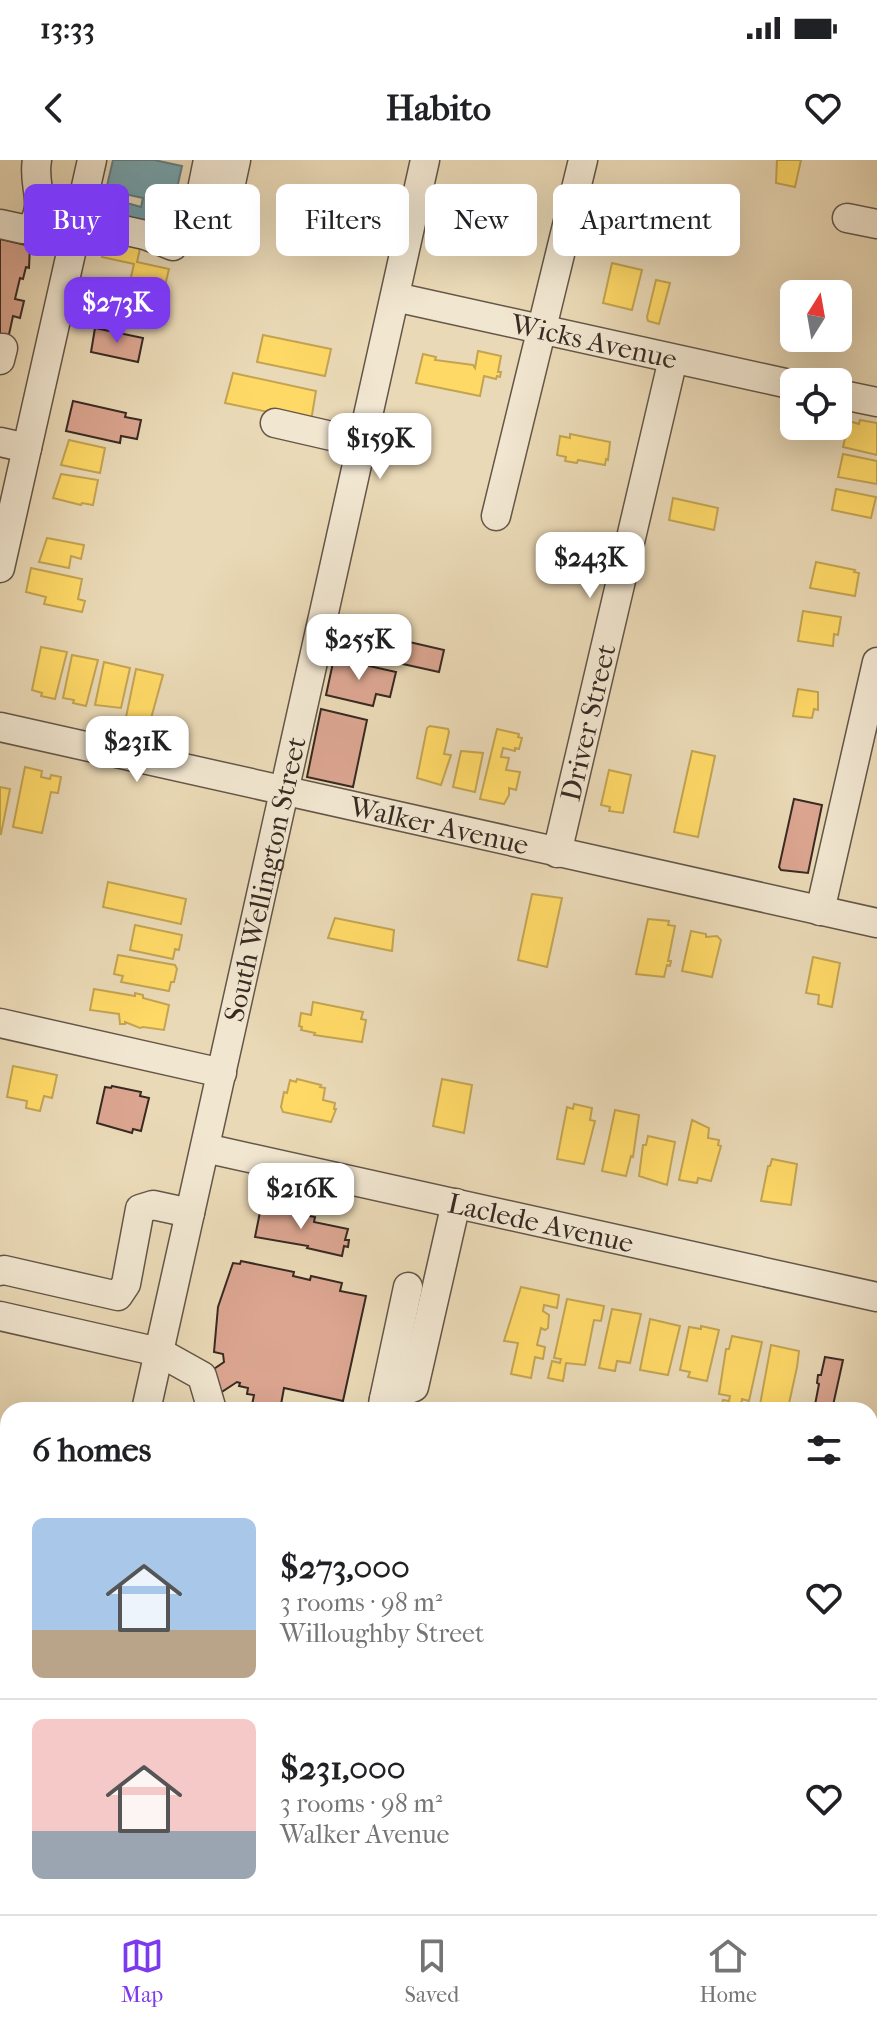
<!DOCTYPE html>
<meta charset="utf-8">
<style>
:root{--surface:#fff;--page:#f2f2f2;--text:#202124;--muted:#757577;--line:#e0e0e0;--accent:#7c3aed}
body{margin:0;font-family:"IM FELL French Canon",serif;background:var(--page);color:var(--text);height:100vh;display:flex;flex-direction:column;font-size:30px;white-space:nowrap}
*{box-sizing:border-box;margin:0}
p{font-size:26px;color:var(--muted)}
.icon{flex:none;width:44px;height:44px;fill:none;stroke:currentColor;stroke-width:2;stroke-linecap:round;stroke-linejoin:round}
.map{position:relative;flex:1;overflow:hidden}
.side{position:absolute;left:0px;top:1242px;width:878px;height:512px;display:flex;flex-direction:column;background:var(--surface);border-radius:24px 24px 0 0;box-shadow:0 8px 32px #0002}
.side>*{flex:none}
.top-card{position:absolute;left:24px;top:24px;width:830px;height:72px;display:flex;gap:16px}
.needle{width:52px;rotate:11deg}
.fabs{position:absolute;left:780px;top:120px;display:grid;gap:16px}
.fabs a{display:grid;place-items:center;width:72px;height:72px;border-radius:12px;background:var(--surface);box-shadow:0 8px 32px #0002;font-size:40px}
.price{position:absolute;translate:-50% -68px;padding:0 18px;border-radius:16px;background:#fff;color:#222;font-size:26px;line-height:52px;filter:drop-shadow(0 2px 4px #0008)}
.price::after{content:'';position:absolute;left:50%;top:48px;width:24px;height:18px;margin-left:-12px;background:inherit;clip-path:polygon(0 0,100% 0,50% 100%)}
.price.active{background:var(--accent);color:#fff}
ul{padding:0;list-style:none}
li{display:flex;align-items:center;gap:24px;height:200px;padding:0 32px}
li+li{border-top:2px solid var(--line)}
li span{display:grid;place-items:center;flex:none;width:224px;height:160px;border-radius:12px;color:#555}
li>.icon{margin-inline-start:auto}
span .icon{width:96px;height:96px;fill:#fffc;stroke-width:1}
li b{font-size:34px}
h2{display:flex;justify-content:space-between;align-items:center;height:96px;padding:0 32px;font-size:34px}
.tag{padding:0 28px;border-radius:12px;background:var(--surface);box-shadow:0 8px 32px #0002;font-size:28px;line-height:72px}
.tag.active{background:var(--accent);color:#fff}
.status{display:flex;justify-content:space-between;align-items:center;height:56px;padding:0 40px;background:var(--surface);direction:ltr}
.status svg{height:22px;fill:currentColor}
header{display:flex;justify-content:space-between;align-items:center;height:104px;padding:0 32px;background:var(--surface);font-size:36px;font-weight:800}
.tab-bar{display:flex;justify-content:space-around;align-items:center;height:112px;border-top:2px solid var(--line);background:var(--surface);font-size:22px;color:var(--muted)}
.tab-bar a{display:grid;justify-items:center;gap:4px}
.tab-bar .active{color:var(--accent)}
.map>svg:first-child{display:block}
.homes{fill:#ffd966;stroke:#c3a452;stroke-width:2}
.public{fill:#76a5af;stroke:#638085;stroke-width:2}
.building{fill:#dba590;stroke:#382a23;stroke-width:2}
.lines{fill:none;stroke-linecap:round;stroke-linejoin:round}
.minor-casing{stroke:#645648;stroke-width:31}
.major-casing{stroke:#382a23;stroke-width:37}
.minor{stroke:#f1e6d0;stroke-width:28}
.major{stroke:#e5bc7b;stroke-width:34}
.labels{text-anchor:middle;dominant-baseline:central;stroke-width:8;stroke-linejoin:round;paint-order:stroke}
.street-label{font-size:28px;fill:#382a23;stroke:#f1e6d0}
</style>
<div class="status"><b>13:33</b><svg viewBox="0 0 49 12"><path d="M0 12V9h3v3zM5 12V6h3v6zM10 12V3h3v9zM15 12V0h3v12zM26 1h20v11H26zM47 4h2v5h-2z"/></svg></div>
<header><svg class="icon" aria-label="back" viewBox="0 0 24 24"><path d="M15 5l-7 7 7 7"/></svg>Habito<svg class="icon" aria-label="heart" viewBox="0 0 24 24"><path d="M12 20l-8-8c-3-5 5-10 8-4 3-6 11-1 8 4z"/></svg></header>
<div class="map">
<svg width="877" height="1754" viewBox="0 0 877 1754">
<rect width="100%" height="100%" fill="#ead9b6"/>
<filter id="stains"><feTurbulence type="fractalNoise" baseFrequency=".0025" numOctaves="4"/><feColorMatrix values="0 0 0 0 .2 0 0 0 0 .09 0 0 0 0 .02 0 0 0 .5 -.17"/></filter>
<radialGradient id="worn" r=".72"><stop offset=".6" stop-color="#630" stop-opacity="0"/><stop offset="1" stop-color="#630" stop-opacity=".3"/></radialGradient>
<!-- homes -->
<path class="homes" d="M777,0h24l-6,27 -19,-4z
M107,73l35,7 -5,22 32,7 -6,25 -34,-8 5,-22 -32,-7z
M612,103l30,7 -10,40 -29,-7z
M656,120l14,3 -11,41 -11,-3 -1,-4z
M263,175l68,14 -6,27 -68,-14z
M478,191l23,5 -3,16h3l-1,5 -3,-1 -1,3 -12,-3 -4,20 -64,-13 7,-29 13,3 -1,3 38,5 2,3z
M233,213l83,18 -5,30 -86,-18z
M860,260l17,3v32l-34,-8 6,-26 10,3z
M570,274l40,8 -2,18 -2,-1 -1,6 -27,-5 -1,3 -12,-2 1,-4 -9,-2 3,-19 10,2z
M69,280l36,8 -5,25 -39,-8z
M843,294l34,7v23l-39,-7z
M61,314l37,6 -5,25 -11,-2 -1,2 -28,-7z
M836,329l40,8 -5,21 -39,-8z
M673,338l45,10 -4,22 -45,-10z
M47,378l37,7 -3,14 -10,-3 -2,12 -30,-6z
M816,402l39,8 -1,2 5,1 -4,23 -45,-8z
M31,408l51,11 -4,20 7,2 -3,11 -38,-8 2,-7 -20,-5z
M803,451l38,6 -3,18 -4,-1 -1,12 -35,-5z
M41,487l26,5 -12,47 -14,-3 1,-3 -10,-3z
M72,495l26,5 -12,46 -13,-3 1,-3 -11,-2z
M104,502l26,6 -9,40 -26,-3z
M136,509l27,6 -13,47 -24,-5z
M798,529l20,3v18l-4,-1 -2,9 -19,-2z
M430,566l18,3 1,3 -5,22 7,1 -10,30 -24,-7 10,-50z
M497,569l22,5 -1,3 4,1 -3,11 -4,-1v3l-12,-3 -2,9 8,1 -3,12 14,2 -4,18 -7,-2v7l-5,9 -24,-5z
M461,591l22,2 -8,39 -22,-5z
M692,591l23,5 -17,81 -24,-5z
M25,607l17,4 -1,6 9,2 1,-4 10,2 -3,16 -7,-1 -9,41 -29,-6z
M609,610l22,5 -8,38 -14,-2 1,-4 -9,-2z
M0,627l10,2 -9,45h-1z
M108,722l78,17 -5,25 -78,-17z
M532,734l30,4 -15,69 -29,-7z
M335,758l59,12 -2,21 -64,-13z
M648,759l21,2 -1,4 7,1 -7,35h3l-1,5 -3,-1 -3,12 -28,-3z
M135,765l47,10 -3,15 -4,-1 -2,10 -43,-9z
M691,771l15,3v3l11,-1 4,4 -9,37 -30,-6z
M118,795l57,10 2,4 -3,13h-3l-2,9 -48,-9 2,-6 -9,-2z
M813,797l27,6 -8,44 -14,-3 1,-9 -13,-2z
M94,829l41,7v-3l8,2v3l26,7 -5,25 -21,-3 -3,1 -15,-6v2h-5l-1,-10 -29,-4z
M313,842l50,10 -2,7 5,1 -4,22 -48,-7 1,-2 -14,-3 1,-3 -3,-1 2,-13 10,2z
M13,906l44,9 -5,23 -8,-2 -4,15 -14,-3 1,-7 -20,-4z
M297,919l24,6 -1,2 5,1 -2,12 12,3 -1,6h2l-5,13 -48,-10 -2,-5 3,-15 3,1 3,-13 6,2z
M442,919l30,6 -8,48 -31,-7z
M574,944l18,4 -2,12 5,1 -11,43 -27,-5 10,-52 6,2z
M615,950l24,5 -6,42 -2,-1 -5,20 -24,-5z
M692,960l17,8 -1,10 11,2 -1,5 3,1 -10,35 -13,-3 -1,5 -18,-3z
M648,976l27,6 -8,43 -28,-9 4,-31h3z
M772,999l25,5 -6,41 -30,-4 7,-35h2z
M521,1127l38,8 -2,13 -13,-3 -1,6 6,4 -1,13 -3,2 -4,-2 -4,17 8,2 -2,12 -8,-2 -4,21 -20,-4 7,-31 -14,-2z
M567,1139l37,7 -3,15 -7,-1 -9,45 -19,-2 -3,18 -15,-3 4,-17 8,2 1,-4 -7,-1z
M612,1149l29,5 -11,49 -13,-2 -2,10 -16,-3z
M650,1159l30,7 -12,49 -28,-5z
M701,1166l18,4 -12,51 -19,-4 2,-5 -10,-2 9,-43 12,2z
M732,1176l30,6 -13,59 -7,-2 -2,11h-19l2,-10 6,1 1,-5 -11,-2 7,-45h3z
M771,1185l28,6 -2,16 -9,41 -29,2z
M265,1746h24l-3,8h-22z
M350,1746h27l-2,8h-27z
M392,1746l22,4 -1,4h-22z"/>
<!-- public -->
<path class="public" d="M113,0h41l28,6 -9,40 -19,-5 -2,9 20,4 -5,22 -67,-15v-13l5,-11 36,10 2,-9 -37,-8z"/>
<!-- building -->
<path class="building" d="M0,79l30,7 -1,22 -3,-1 -3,12 -3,-1 -5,21 9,2 -4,17 -7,-2 -5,23 -8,-2z
M95,168l48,10 -5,24 -47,-10z
M73,241l53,12 -1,4 16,3 -4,19 -16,-3 -1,7 -54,-12z
M340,466l104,24 -5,22 -104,-23z
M334,498l62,14 -6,25 -14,-3 -3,12 -47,-11z
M321,549l46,11 -14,67 -46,-10z
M794,639l28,6 -14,68 -27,-3 -2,-3z
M112,926l29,6 -1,4 9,2 -8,33 -8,-2 -1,4 -35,-10 8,-36 6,1z
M261,1047l54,10 -1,5 34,7 -3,11h4l-1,7 -4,-1 -2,10 -35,-8 1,-2 -53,-9z
M241,1101l53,11 -1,4 17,4 1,-4 31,7 -2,8 26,5 -23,105 -59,-13 -4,22h-29l3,-15 -7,-1 1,-6 -9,-2 1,-3 -3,-1 -20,13 -12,-20 19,-13 -1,-8 -9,-2 4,-45 15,-44 7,1z
M825,1197l18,3 -11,50h-18l5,-26 -2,-1 1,-8h3z
M202,1746l-1,8h-40l-14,-3v-5z"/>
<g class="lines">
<!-- minor casing -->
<g class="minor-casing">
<g id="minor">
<path d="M208,0l-11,54 26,6 13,-60"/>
<path d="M847,58l30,6"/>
<path d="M78,60l67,15 28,11"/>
<path d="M0,64l23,5 8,-1c17,-24 1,-43 6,-68"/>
<path id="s1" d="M395,137l399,88"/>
<path d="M0,188h3l-3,12"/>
<path d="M838,234l39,8"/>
<path d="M275,263l87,20"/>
<path d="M0,282l27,6"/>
<path d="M496,356l87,-356"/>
<path d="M0,408l92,-408"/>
<path id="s2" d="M0,567l877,196"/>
<path id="s3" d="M557,693l116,-494"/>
<path d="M820,751l57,-249"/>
<path d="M0,863l222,50"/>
<path id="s4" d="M205,988l672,149"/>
<path d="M0,1111l4,-1 114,26 8,-12 14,-75 13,-4 37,8"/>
<path d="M0,1156l159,36 43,24 10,34"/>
<path d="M384,1239l24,-112"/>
<path id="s5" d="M146,1250l279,-1250"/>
<path d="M382,1250l2,-11 30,-12 42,-184"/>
<path d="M0,1449l8,2"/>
<path d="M0,1528l8,2"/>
<path d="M870,1563l7,2"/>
<path d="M0,1657l8,-81"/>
<path d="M104,1746l2,8"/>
<path d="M223,1754l2,-8"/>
</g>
</g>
<!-- major casing -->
<g class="major-casing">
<path id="major" d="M0,1750l19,4"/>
</g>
<!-- minor -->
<use href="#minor" class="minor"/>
<!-- major -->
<use href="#major" class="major"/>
</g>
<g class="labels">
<!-- street labels -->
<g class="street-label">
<text stroke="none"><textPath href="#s1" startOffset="204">Wicks Avenue</textPath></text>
<text stroke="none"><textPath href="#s3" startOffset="134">Driver Street</textPath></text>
<text stroke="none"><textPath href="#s2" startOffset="450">Walker Avenue</textPath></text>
<text stroke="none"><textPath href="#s5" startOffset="544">South Wellington Street</textPath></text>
<text stroke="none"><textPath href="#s4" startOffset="344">Laclede Avenue</textPath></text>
</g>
</g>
<rect width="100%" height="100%" filter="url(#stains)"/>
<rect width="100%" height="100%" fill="url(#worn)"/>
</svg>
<div class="fabs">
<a><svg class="needle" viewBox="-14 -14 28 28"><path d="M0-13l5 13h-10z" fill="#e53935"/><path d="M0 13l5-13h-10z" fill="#757577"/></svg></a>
<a><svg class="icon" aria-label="locate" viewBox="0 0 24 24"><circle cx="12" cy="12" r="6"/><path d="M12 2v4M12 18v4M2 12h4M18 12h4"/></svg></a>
</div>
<b class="price active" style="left:117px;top:185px">$273K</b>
<b class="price" style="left:380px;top:321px">$159K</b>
<b class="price" style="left:590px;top:440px">$243K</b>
<b class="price" style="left:359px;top:522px">$255K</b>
<b class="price" style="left:137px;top:624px">$231K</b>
<b class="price" style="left:301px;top:1071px">$216K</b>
<div class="top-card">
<a class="tag active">Buy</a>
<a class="tag">Rent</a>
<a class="tag">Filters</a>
<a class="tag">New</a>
<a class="tag">Apartment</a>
</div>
<section class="side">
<h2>6 homes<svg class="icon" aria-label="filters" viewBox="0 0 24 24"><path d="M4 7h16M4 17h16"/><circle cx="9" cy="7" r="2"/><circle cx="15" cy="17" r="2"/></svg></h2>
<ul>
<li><span style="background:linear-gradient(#a9c7e8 70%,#b9a48a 0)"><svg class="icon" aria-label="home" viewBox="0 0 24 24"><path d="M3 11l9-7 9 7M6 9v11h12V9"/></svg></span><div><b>$273,000</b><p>3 rooms · 98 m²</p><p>Willoughby Street</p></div><svg class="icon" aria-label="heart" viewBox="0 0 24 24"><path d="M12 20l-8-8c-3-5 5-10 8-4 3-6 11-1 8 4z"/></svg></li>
<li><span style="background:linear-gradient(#f6c9c9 70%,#9aa5b1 0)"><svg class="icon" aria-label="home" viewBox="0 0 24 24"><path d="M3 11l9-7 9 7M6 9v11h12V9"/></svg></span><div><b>$231,000</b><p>3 rooms · 98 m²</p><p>Walker Avenue</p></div><svg class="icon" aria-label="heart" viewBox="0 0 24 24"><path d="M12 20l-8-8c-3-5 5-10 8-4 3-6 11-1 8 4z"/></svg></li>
</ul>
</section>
</div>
<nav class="tab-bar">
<a class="active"><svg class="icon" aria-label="map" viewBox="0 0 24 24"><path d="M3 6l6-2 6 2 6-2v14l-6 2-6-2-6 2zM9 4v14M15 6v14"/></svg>Map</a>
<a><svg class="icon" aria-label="saved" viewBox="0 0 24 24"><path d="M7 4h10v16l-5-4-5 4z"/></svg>Saved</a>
<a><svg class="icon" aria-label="home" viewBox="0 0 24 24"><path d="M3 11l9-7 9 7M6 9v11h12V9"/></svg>Home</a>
</nav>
